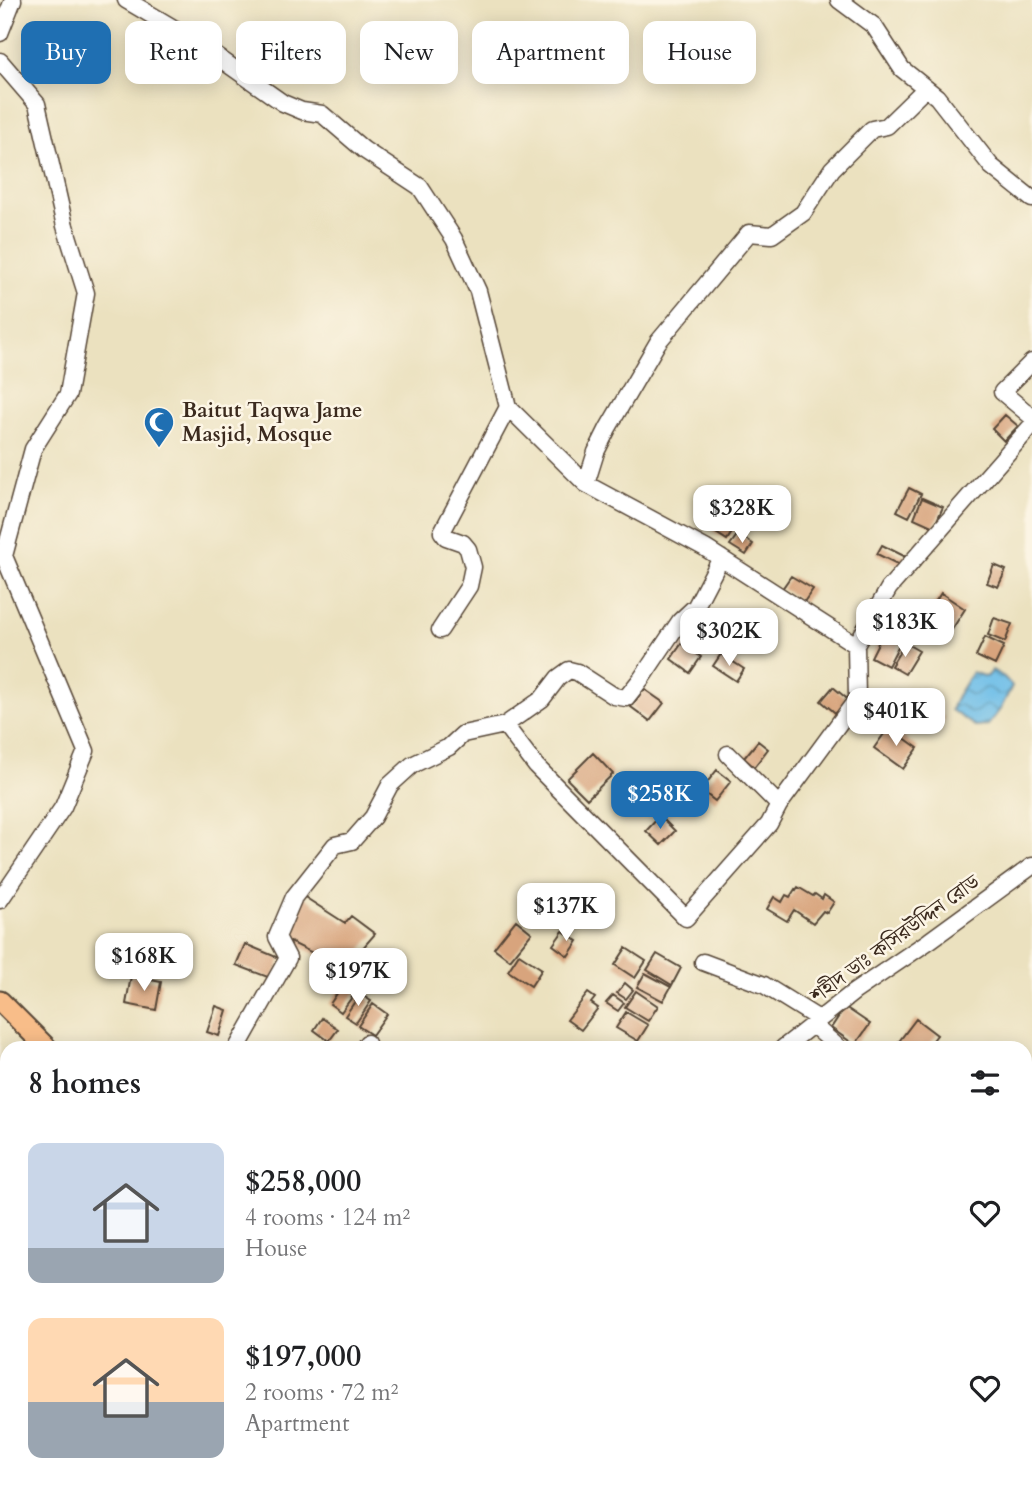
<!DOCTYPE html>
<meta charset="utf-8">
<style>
:root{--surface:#fff;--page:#f2f2f2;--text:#202124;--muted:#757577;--accent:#1f6fb2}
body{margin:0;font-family:Cardo,"Noto Serif Bengali",serif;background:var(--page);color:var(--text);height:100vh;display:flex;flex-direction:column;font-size:26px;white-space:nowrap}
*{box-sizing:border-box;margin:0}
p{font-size:23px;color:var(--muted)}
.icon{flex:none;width:38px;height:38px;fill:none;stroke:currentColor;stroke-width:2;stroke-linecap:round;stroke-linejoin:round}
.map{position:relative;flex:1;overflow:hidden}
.sheet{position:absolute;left:0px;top:1041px;width:1032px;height:450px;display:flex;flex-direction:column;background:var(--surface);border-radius:21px 21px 0 0;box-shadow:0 4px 18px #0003}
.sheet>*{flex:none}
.guide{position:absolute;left:21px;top:21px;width:990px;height:63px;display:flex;gap:14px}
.price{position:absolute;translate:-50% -60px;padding:0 16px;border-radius:14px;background:#fff;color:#222;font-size:23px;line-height:46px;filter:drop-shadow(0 2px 4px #0008)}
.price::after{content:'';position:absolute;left:50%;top:42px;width:21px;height:16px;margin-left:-10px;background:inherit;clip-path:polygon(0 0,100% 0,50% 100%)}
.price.current{background:var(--accent);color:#fff}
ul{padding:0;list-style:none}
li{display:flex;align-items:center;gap:21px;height:175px;padding:0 28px}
li span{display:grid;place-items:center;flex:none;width:196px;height:140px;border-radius:14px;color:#555}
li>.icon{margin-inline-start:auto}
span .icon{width:84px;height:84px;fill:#fffc;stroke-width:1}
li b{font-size:30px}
h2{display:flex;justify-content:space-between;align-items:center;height:84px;padding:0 28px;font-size:30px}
.tag{padding:0 24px;border-radius:14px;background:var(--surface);box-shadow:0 4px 18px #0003;font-size:24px;line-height:63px}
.tag.current{background:var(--accent);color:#fff}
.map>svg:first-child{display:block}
.water{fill:url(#water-waves);stroke:#547483;stroke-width:2}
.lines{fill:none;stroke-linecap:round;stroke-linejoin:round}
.canal{stroke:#6dbee8;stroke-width:14}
.building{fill:#d8a47d}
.minor-casing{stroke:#554536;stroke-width:19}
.major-casing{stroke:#554536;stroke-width:23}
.minor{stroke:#fff;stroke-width:16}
.major{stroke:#f8bd89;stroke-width:19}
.labels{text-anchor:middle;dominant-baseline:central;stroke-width:5;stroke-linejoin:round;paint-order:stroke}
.poi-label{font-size:21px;font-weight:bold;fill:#3b2a1e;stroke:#fcf5e5;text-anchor:start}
.street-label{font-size:21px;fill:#3b2a1e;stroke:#fcf5e5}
</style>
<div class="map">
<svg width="1032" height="1490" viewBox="0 0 1032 1490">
<defs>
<pattern id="water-waves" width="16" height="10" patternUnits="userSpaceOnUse" patternTransform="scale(1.75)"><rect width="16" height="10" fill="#6dbee8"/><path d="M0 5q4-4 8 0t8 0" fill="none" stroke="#5b9bbb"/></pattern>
</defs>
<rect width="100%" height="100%" fill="#fcf5e5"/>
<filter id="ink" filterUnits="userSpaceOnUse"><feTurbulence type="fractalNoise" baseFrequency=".0143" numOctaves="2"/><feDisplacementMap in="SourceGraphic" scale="14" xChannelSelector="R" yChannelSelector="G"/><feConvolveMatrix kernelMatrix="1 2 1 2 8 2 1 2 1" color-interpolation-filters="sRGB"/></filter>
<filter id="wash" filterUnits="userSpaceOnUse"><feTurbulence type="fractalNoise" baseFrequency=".00686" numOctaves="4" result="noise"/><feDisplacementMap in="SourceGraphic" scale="28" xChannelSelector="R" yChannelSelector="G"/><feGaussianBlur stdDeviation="1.57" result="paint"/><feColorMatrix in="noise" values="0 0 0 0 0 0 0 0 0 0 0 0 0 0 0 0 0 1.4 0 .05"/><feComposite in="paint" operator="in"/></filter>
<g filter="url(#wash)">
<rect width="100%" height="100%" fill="#ebe1bf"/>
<!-- water -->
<path class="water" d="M992,670l12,7 8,9 -11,22 -13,17 -13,1 -24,-16 6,-14 15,-24 14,5z"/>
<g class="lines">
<!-- canal -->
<path class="canal" d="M1026,1403l6,1
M0,1458l7,4
M41,1484l8,6
M778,1484l16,6
M475,1490l4,-6
M869,1490l3,-6"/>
</g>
<g id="blocks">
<!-- building -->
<path class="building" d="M1005,415l13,11 -14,15 -12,-12z
M909,488l12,6 -12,23 -12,-6z
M922,498l21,9 -9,20 -20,-9z
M727,511l13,9 -13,20 -14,-9z
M738,534l15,10 -7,11 -16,-10z
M882,545l24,12 -5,9 -24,-12z
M994,565l12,5 -8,17 -11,-4z
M791,576l22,13 -9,13 -22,-13z
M941,593l24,16 -14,22 -24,-16z
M994,618l18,6 -7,18 -17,-7z
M882,635l18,8 -12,23 -17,-9z
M985,637l19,9 -9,19 -19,-9z
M682,643l19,14 -11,16 -19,-14z
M905,643l14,8 -14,23 -14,-8z
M721,654l23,15 -8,12 -23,-15z
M833,687l18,15 -12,14 -18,-15z
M644,689l20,14 -14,18 -19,-14z
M923,702l22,16 -11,15 -22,-16z
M889,727l29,21 -15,21 -29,-21z
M758,741l10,8 -14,18 -10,-9z
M593,753l20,21 -26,25 -20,-20z
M717,770l14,11 -16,20 -14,-11z
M660,816l15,15 -14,14 -15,-14z
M798,887l15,9 2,-2 7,5 2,-4 10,7 -7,11 -4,-2 -10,12 -19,-13 -7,11 -20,-12 7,-12 8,5 4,-7 4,2 5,-8 1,1z
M300,894l45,29 6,-7 24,18 -34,39 -22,-17 -39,-19z
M516,920l16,13 -22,27 -16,-12z
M563,931l15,10 -10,15 -15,-11z
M245,944l36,15 -8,20 -37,-14z
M626,948l20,13 -11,17 -20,-13z
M519,954l23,15 -11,17 -23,-15z
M657,954l24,14 -9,17 -25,-15z
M645,973l26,14 -8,14 -26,-14z
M131,976l30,6 -5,28 -30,-6z
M346,980l12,9 -17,23 -11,-8z
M625,983l8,7 -7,9 -9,-6z
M636,991l22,15 -10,15 -23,-14z
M588,993l7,5 -4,5 7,5 -17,22 -14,-10z
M360,994l11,7 -15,22 -11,-7z
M613,995l11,8 -6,8 -12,-8z
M373,1004l14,10 -15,21 -14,-9z
M216,1006l11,4 -8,26 -12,-4z
M845,1007l25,17 -15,21 -24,-17z
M626,1012l22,13 -10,16 -22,-13z
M322,1018l16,11 -9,12 -15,-11z
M916,1019l21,16 -10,13h-33z
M151,1484h27l-4,6h-26z
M517,1484h30l-4,6h-31z"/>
</g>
</g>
<g filter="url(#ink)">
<use href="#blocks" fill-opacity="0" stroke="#554536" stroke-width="2"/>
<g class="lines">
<!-- minor casing -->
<g class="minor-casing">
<path id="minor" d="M126,0l66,39 91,64 19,8 20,3 42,36 56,37 34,52 24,52 30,116 78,77 119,64 151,97 1,54 -78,106 -10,19 -83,94 -150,-152 -31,-41
M839,0l35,26 28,43 35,28 54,69 41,33
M0,33l13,-33
M0,61l37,43 28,122 21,67 -18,101 -35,55 -29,107 82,195 -23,56 -63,93
M1032,362l-30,30 30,25
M586,484l10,-32 12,-24 50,-86 91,-109 23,2 31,-22 29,-44 40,-40 15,-3 39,-38
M440,630l29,-44 4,-19 -5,-18 -5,-6 -17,-6 -4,-5 66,-125
M856,645l33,-57 143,-163
M728,754l51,51
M703,962l61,23 55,34
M813,1025l26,23
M237,1048l51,-90 -11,-21 17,-40 41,-52 17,-4 21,-24 17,-32 22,-20 37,-18 14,-13 42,-9 37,-26 16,-21 11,-8 8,2 37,24 12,2 15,-19 39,-58 16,-15 25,-48
M364,1048l3,-5
M783,1048l71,-56 75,-51 103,-75
M0,1109l7,-14
M1026,1173l6,5
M0,1272l7,5
M112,1490l5,-6
M499,1490l4,-6
M751,1490l2,-6"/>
</g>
<!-- major casing -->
<g class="major-casing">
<path id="major" d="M0,1001l47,47
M404,1484l7,6"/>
</g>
<!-- minor -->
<use href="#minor" class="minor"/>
<!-- major -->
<use href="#major" class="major"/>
</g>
</g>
<!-- icons -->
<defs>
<g id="mosque-pin" transform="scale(1.575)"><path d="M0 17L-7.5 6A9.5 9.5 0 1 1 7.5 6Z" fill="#1f6fb2" stroke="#fcf5e5"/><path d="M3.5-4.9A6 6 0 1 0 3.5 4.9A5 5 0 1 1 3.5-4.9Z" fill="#fff"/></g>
</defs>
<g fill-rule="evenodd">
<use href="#mosque-pin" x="159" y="422"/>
</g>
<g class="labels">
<!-- poi labels -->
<g class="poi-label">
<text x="182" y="410">Baitut Taqwa Jame<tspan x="182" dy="24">Masjid, Mosque</tspan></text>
</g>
<!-- street labels -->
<g class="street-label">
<text transform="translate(895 939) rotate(-36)">শহীদ ডাঃ কসিরউদ্দিন রোড</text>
</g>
</g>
</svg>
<b class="price" style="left:742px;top:545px">$328K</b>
<b class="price" style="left:905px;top:659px">$183K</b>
<b class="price" style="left:729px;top:668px">$302K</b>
<b class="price" style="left:896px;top:748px">$401K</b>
<b class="price current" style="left:660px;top:831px">$258K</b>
<b class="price" style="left:566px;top:943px">$137K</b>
<b class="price" style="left:144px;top:993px">$168K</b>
<b class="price" style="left:358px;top:1008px">$197K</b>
<div class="guide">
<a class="tag current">Buy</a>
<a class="tag">Rent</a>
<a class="tag">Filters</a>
<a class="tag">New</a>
<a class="tag">Apartment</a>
<a class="tag">House</a>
</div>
<section class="sheet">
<h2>8 homes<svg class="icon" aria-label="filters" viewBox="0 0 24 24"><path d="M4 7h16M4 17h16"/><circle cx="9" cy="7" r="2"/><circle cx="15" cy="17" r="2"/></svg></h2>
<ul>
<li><span style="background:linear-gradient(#c9d6e8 75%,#9aa5b1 0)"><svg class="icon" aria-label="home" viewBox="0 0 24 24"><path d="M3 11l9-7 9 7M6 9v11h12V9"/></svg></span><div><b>$258,000</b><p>4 rooms · 124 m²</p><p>House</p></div><svg class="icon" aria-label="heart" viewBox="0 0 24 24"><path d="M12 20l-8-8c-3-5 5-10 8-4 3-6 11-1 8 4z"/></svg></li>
<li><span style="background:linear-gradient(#ffd9b3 60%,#9aa5b1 0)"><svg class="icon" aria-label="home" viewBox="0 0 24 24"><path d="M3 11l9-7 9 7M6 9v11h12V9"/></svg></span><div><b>$197,000</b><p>2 rooms · 72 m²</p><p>Apartment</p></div><svg class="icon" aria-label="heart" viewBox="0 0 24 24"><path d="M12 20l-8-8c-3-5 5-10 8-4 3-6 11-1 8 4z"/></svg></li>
</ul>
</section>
</div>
